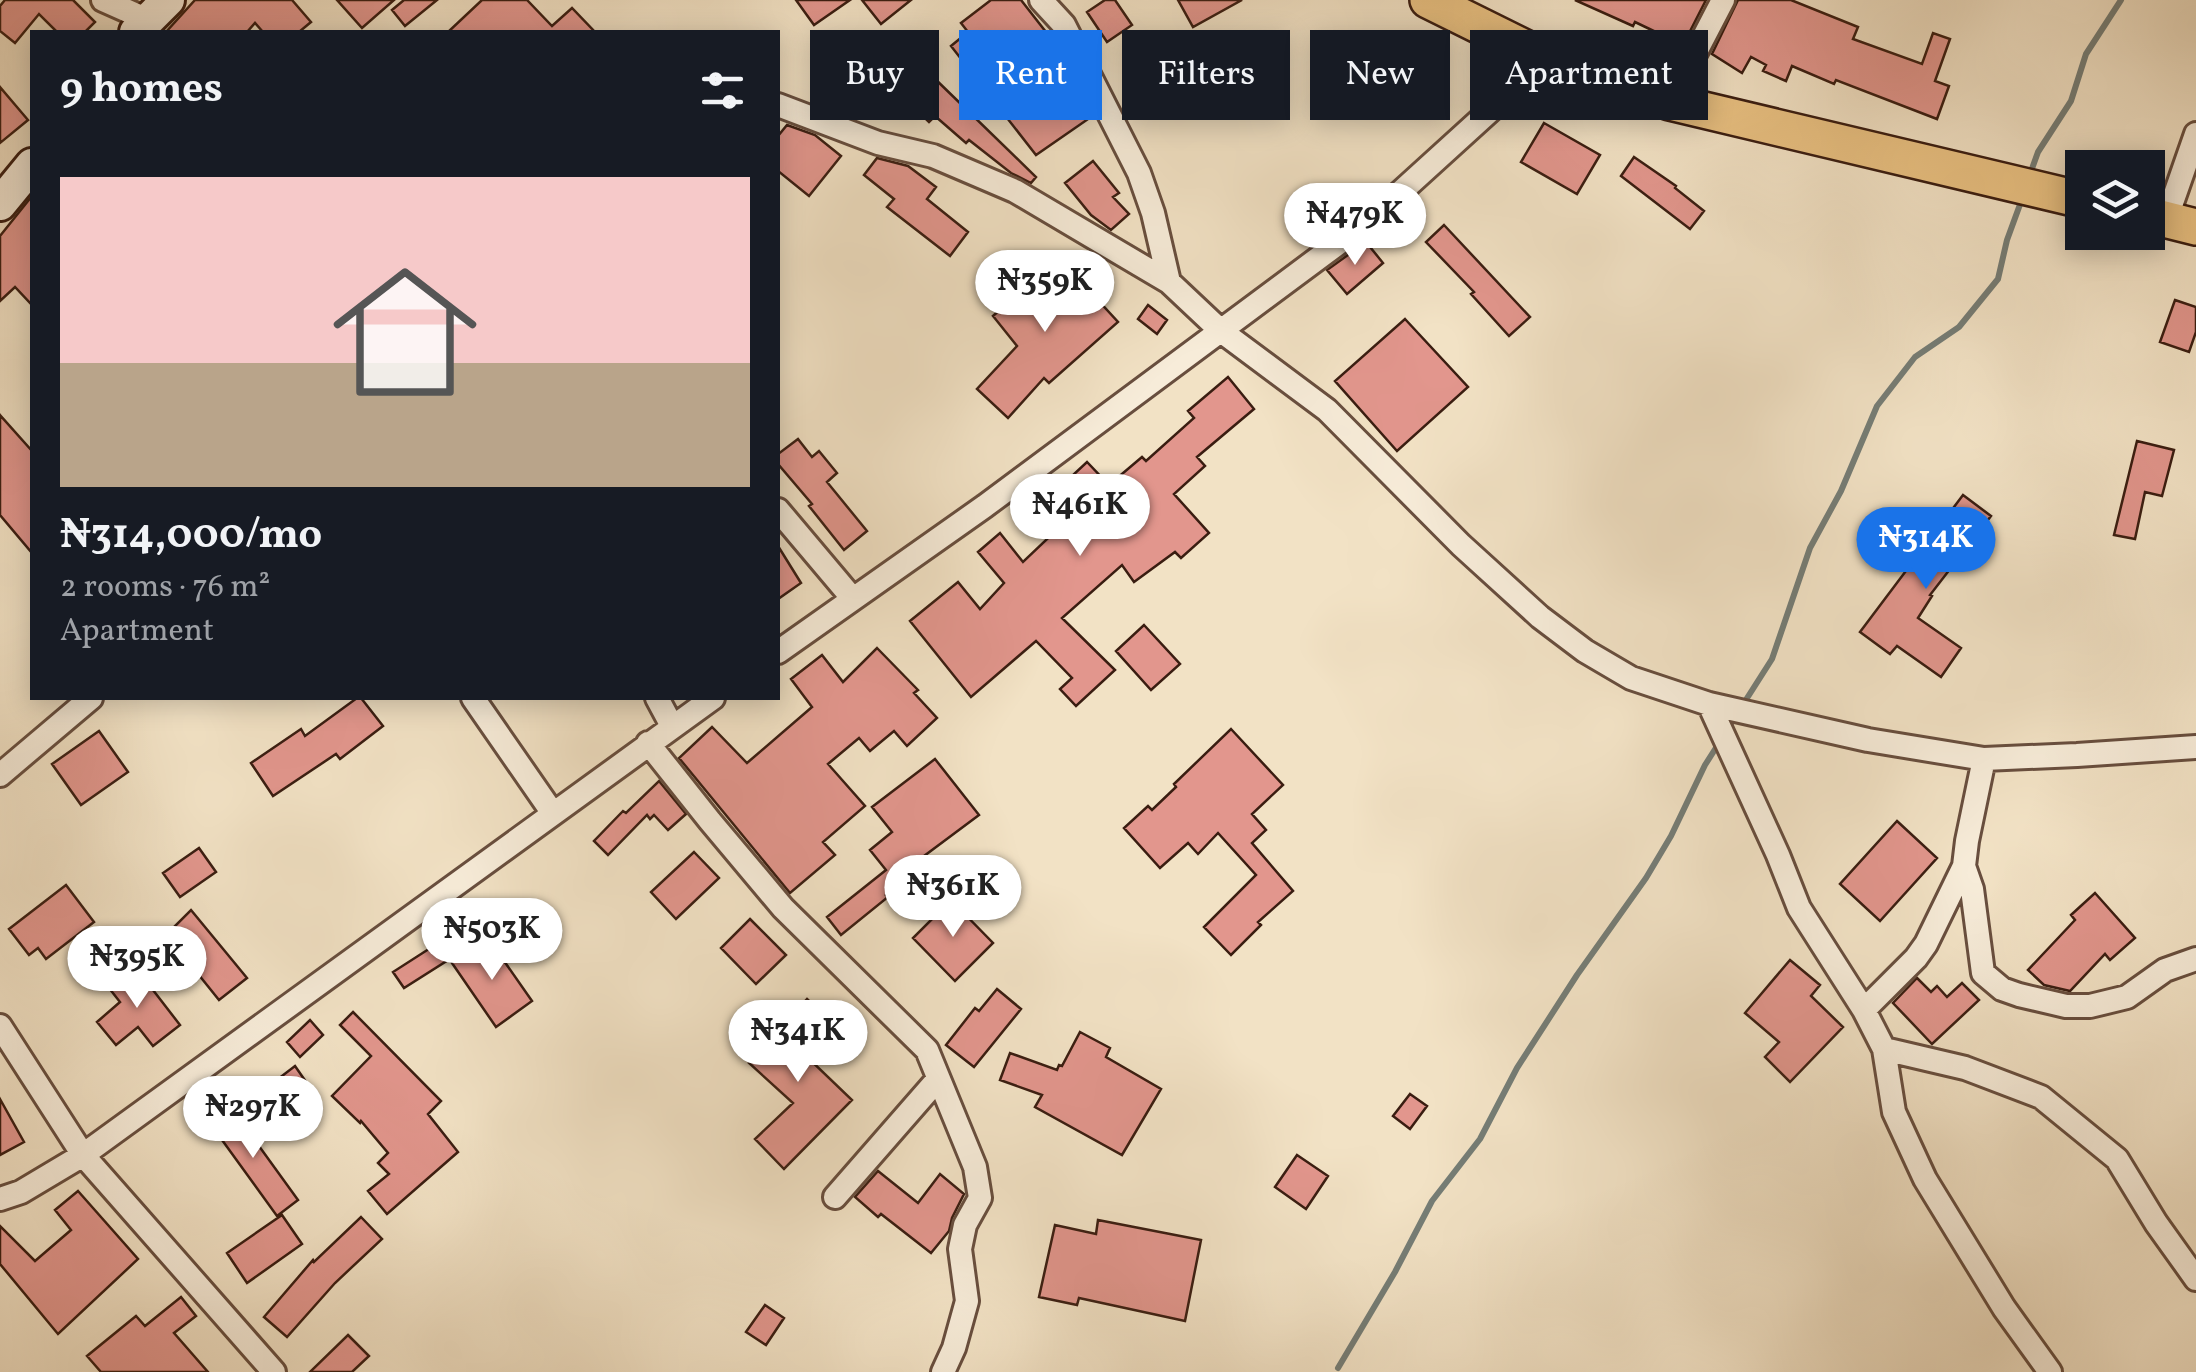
<!DOCTYPE html>
<meta charset="utf-8">
<style>
:root{--surface:#171b24;--page:#20242c;--text:#f1f3f6;--muted:#9ea1a6;--line:#363941;--accent:#1a73e8}
body{margin:0;font-family:Vollkorn,serif;background:var(--page);color:var(--text);height:100vh;display:flex;flex-direction:column;font-size:38px;white-space:nowrap}
*{box-sizing:border-box;margin:0}
p{font-size:32px;color:var(--muted)}
.icon{flex:none;width:55px;height:55px;fill:none;stroke:currentColor;stroke-width:2;stroke-linecap:round;stroke-linejoin:round}
.map{position:relative;flex:1;overflow:hidden}
.sheet{position:absolute;left:30px;top:30px;width:750px;height:670px;display:flex;flex-direction:column;background:var(--surface);border-radius:0px;box-shadow:0 5px 25px #0003}
.sheet>*{flex:none}
.guide{position:absolute;left:810px;top:30px;width:950px;height:90px;display:flex;gap:20px}
.fabs{position:absolute;left:2065px;top:150px;display:grid;gap:20px}
.fabs a{display:grid;place-items:center;width:100px;height:100px;border-radius:0px;background:var(--surface);box-shadow:0 5px 25px #0003;font-size:50px}
.price{position:absolute;translate:-50% -85px;padding:0 22px;border-radius:35px;background:#fff;color:#222;font-size:32px;line-height:65px;filter:drop-shadow(0 2px 5px #0008)}
.price::after{content:'';position:absolute;left:50%;top:60px;width:30px;height:22px;margin-left:-15px;background:inherit;clip-path:polygon(0 0,100% 0,50% 100%)}
.price.active{background:var(--accent);color:#fff}
ul{padding:0;list-style:none}
li{display:grid;align-content:center;gap:20px;height:530px;padding:0 30px}
li+li{border-top:2px solid var(--line)}
li span{display:grid;place-items:center;height:310px;border-radius:0px;color:#555}
li>.icon{margin-inline-start:auto}
span .icon{width:180px;height:180px;fill:#fffc;stroke-width:1}
li b{font-size:42px}
h2{display:flex;justify-content:space-between;align-items:center;height:120px;padding:0 30px;font-size:42px}
.pill{padding:0 35px;border-radius:0px;background:var(--surface);box-shadow:0 5px 25px #0003;font-size:35px;line-height:90px}
.pill.active{background:var(--accent);color:#fff}
.map>svg:first-child{display:block}
.lines{fill:none;stroke-linecap:round;stroke-linejoin:round}
.stream{stroke:#757d76;stroke-width:6}
.building{fill:#e2968d;stroke:#3a1d11;stroke-width:2.5}
.minor-casing{stroke:#684e3e;stroke-width:28}
.secondary-casing{stroke:#3a1d11;stroke-width:38}
.primary-casing{stroke:#3a1d11;stroke-width:40}
.minor{stroke:#f7ecd9;stroke-width:22}
.secondary{stroke:#f7ecd9;stroke-width:32}
.primary{stroke:#e9c182;stroke-width:35}
</style>
<div class="map">
<svg width="2196" height="1372" viewBox="0 0 2196 1372">
<rect width="100%" height="100%" fill="#f2e2c5"/>
<filter id="stains"><feTurbulence type="fractalNoise" baseFrequency=".002" numOctaves="4"/><feColorMatrix values="0 0 0 0 .2 0 0 0 0 .09 0 0 0 0 .02 0 0 0 .5 -.17"/></filter>
<radialGradient id="worn" r=".72"><stop offset=".6" stop-color="#630" stop-opacity="0"/><stop offset="1" stop-color="#630" stop-opacity=".3"/></radialGradient>
<g class="lines">
<!-- stream -->
<path class="stream" d="M2029,177l9,-25 33,-51 15,-47 35,-54
M1728,728l44,-69 38,-111 31,-57 36,-85 38,-49 44,-30 39,-48 9,-39 15,-41
M1338,1368l57,-96 37,-71 48,-62 37,-71 60,-93 69,-97 25,-42 34,-71 14,-22"/>
</g>
<!-- building -->
<path class="building" d="M5,0h68l22,22 -10,10h-28l-18,-18 -24,29 -15,-12v-25z
M195,0h97l19,22 -12,10h-36l-8,-9 -8,9h-81z
M337,0h57l-32,28z
M404,0h33l-32,26 -13,-16z
M482,0h45l25,26 20,-18 23,24h-147z
M796,0h54l-36,25z
M862,0h49l-30,24z
M991,0h30l39,50 9,17 -8,7 30,43 -55,38 -85,-109 17,-14 -7,-9z
M1105,0h10l17,25 -25,17 -20,-30z
M1178,0h64l-49,27z
M1575,0h131l-23,45 -48,-23 -2,4z
M1738,0h53l67,27 -5,12 69,25 11,-31 17,6 -15,42 14,5 -12,33 -101,-39 -2,4 -42,-18 -6,15 -23,-10 3,-6 -15,-8 -9,16 -30,-19z
M930,74l106,103 -5,6 -20,-10 -42,-33 -3,3 -31,-27 -6,6 -24,-23z
M0,87l28,33 -28,23z
M1544,123l56,32 -23,39 -56,-32z
M787,125l28,10 26,21 -32,40 -31,-25v-35z
M1634,157l42,29 -1,2 29,23 -14,18 -69,-53z
M877,158l31,8 28,21 -9,12 41,33 -18,24 -63,-49 7,-8 -30,-24z
M1093,161l26,32 -6,4 16,17 -18,16 -20,-15 -26,-32z
M32,196v109l-17,-18 -15,14v-65z
M1444,225l86,92 -21,19 -38,-42 3,-2 -48,-50z
M1366,242l17,21 -36,31 -20,-24z
M1052,258l19,17 2,-2 45,49 -69,61 -5,-5 -36,40 -31,-29 40,-43 -24,-30 38,-34z
M2175,300l21,7v25l-7,20 -29,-10z
M1148,305l19,15 -10,14 -19,-15z
M1405,319l63,68 -71,64 -62,-70z
M1228,377l26,32 -57,48 8,9 -31,28 35,39 -28,25 -6,-6 -41,30 -12,-17 -60,53 53,52 -39,36 -16,-17 12,-11 -36,-37 -65,56 -61,-76 48,-39 22,27 24,-26 -26,-31 22,-19 23,29 41,-39 -20,-21 43,-40 22,23 33,-28 4,4 48,-43 -6,-7z
M0,415l32,36v102l-32,-38z
M798,439l14,18 7,-6 18,22 -10,9 40,49 -23,19 -35,-44 3,-2 -34,-40v-10z
M2137,441l37,9 -12,46 -17,-4 -10,47 -21,-4z
M1963,495l28,21 -61,79 2,1 -14,22 43,30 -20,29 -44,-31 -7,8 -30,-22z
M778,546l23,37 -23,16z
M1144,625l36,39 -29,26 -35,-39z
M877,648l41,42 -4,3 23,25 -30,28 -13,-15 -24,20 -11,-13 -31,26 37,42 -42,36 12,13 -45,38 -111,-135 33,-31 35,36 65,-56 -21,-28 31,-24 21,27z
M357,698h4l22,28 -43,33 -4,-5 -63,42 -22,-33 50,-34 4,7z
M1231,729l52,56 -31,29 14,16 -14,13 41,48 -35,31 3,3 -30,30 -27,-28 52,-52 -38,-42 -20,21 -10,-11 -28,25 -36,-40 24,-22 4,4 24,-23 -2,-3z
M99,731l29,41 -47,33 -29,-41z
M935,759l44,56 -75,56 5,5 -23,19 2,2 -47,38 -14,-18 59,-47 -16,-20 22,-18 -20,-25z
M659,781l27,33 -18,16 -14,-15 -4,4 -3,-4 -39,40 -14,-14 29,-30 3,2z
M1897,821l40,37 -57,63 -40,-37z
M199,848l17,24 -36,25 -17,-24z
M694,852l25,26 -43,41 -25,-27z
M66,885l28,37 -48,37 -8,-11 -9,7 -20,-26z
M2095,893l40,45 -25,22 -5,-6 -35,37 -26,-6 -16,-15 47,-50 -4,-5z
M951,900l42,43 -38,38 -42,-43z
M191,910l56,68 -28,22 -37,-46 2,-1 -18,-18z
M750,919l36,36 -30,29 -35,-36z
M446,938l10,17 -52,33 -11,-16z
M482,942l7,11 6,-5 37,53 -36,26 -44,-64z
M1790,960l30,25 -9,11 32,31 -53,55 -25,-25 14,-15 -34,-29z
M136,968l44,57 -27,21 -15,-19 -22,18 -19,-23 23,-20 -11,-14z
M1917,978l14,14 6,-6 10,11 15,-14 17,17 -47,44 -39,-41z
M997,989l24,20 -47,58 -28,-22 29,-37 4,3z
M807,999l27,26 -29,30 47,45 -68,69 -29,-30 38,-36 -44,-40z
M353,1012l88,89 -13,13 30,38 -71,62 -19,-23 21,-17 -11,-11 10,-10 -27,-32 -1,2 -28,-27 39,-40 -31,-31z
M310,1020l13,15 -23,22 -13,-15z
M1080,1032l30,16 -4,9 55,32 -39,66 -87,-48 7,-12 -42,-15 10,-27 47,17 2,-5 3,1z
M295,1066l25,36 -29,22 -26,-35z
M1410,1094l17,12 -17,23 -17,-13z
M0,1099l24,43 -24,13z
M230,1106l68,94 -21,16 -68,-94z
M1297,1155l31,21 -22,33 -31,-22z
M878,1171l40,32 22,-29 24,20 -12,24 -3,13 -18,22 -50,-39 -3,3 -23,-20z
M78,1191l60,68 -80,75 -58,-70v-38l35,35 36,-31 -16,-20z
M282,1215l20,29 -55,39 -20,-30z
M361,1217l21,22 -47,44 -48,54 -23,-20 49,-57 1,2z
M1098,1220l103,20 -16,81 -106,-23 -2,7 -38,-8 16,-72 41,9z
M181,1297l15,19 -22,17 34,39h-107l-14,-16 49,-40 9,10z
M765,1305l19,13 -18,27 -20,-13z
M348,1335l21,21 -17,16h-42z"/>
<g class="lines">
<!-- minor casing -->
<g class="minor-casing">
<path id="minor" d="M103,0l45,20
M1041,0l23,25 75,148 14,40 16,69
M1670,102l53,-102
M778,105l100,38 55,13 82,35 154,91 52,49 106,79 134,135 79,72 45,34 46,27 78,26 159,36 116,19 93,-4 119,-8
M2166,220l30,-86
M778,510l75,89
M778,652l207,-146 386,-287 176,-160
M473,698l79,114
M657,698l15,28
M1709,704l69,151 21,53 65,102 20,39 10,63 31,67 79,129 46,64
M648,743l62,78 73,87 144,142 48,117 5,31 -15,27 -5,24 7,52 -13,47 -11,24
M1984,759l-17,82 -3,25 8,23 11,84 19,16 17,6 47,11h24l37,-9 38,-27 31,-11
M0,775l91,-77
M1864,1010l52,-52 10,-14 38,-78
M0,1026l83,129 191,217
M1884,1049l81,19 76,29 76,62 39,64 40,56
M835,1197l103,-118
M0,1199l21,-7 62,-37 630,-457"/>
</g>
<!-- secondary casing -->
<g class="secondary-casing">
<path id="secondary" d="M136,32l32,-32
M0,204l32,-39"/>
</g>
<!-- primary casing -->
<g class="primary-casing">
<path id="primary" d="M1428,0l119,59 123,43 412,98
M2148,215l48,12"/>
</g>
<!-- minor -->
<use href="#minor" class="minor"/>
<!-- secondary -->
<use href="#secondary" class="secondary"/>
<!-- primary -->
<use href="#primary" class="primary"/>
</g>
<rect width="100%" height="100%" filter="url(#stains)"/>
<rect width="100%" height="100%" fill="url(#worn)"/>
</svg>
<div class="fabs">
<a><svg class="icon" aria-label="layers" viewBox="0 0 24 24"><path d="M12 4l9 5-9 5-9-5zM3 14l9 5 9-5"/></svg></a>
</div>
<b class="price" style="left:1355px;top:268px">₦479K</b>
<b class="price" style="left:1045px;top:335px">₦359K</b>
<b class="price" style="left:1080px;top:559px">₦461K</b>
<b class="price active" style="left:1926px;top:592px">₦314K</b>
<b class="price" style="left:953px;top:940px">₦361K</b>
<b class="price" style="left:492px;top:983px">₦503K</b>
<b class="price" style="left:137px;top:1011px">₦395K</b>
<b class="price" style="left:798px;top:1085px">₦341K</b>
<b class="price" style="left:253px;top:1161px">₦297K</b>
<div class="guide">
<a class="pill">Buy</a>
<a class="pill active">Rent</a>
<a class="pill">Filters</a>
<a class="pill">New</a>
<a class="pill">Apartment</a>
</div>
<section class="sheet">
<h2>9 homes<svg class="icon" aria-label="filters" viewBox="0 0 24 24"><path d="M4 7h16M4 17h16"/><circle cx="9" cy="7" r="2"/><circle cx="15" cy="17" r="2"/></svg></h2>
<ul>
<li><span style="background:linear-gradient(#f6c9c9 60%,#b9a48a 0)"><svg class="icon" aria-label="home" viewBox="0 0 24 24"><path d="M3 11l9-7 9 7M6 9v11h12V9"/></svg></span><div><b>₦314,000/mo</b><p>2 rooms · 76 m²</p><p>Apartment</p></div></li>
</ul>
</section>
</div>
